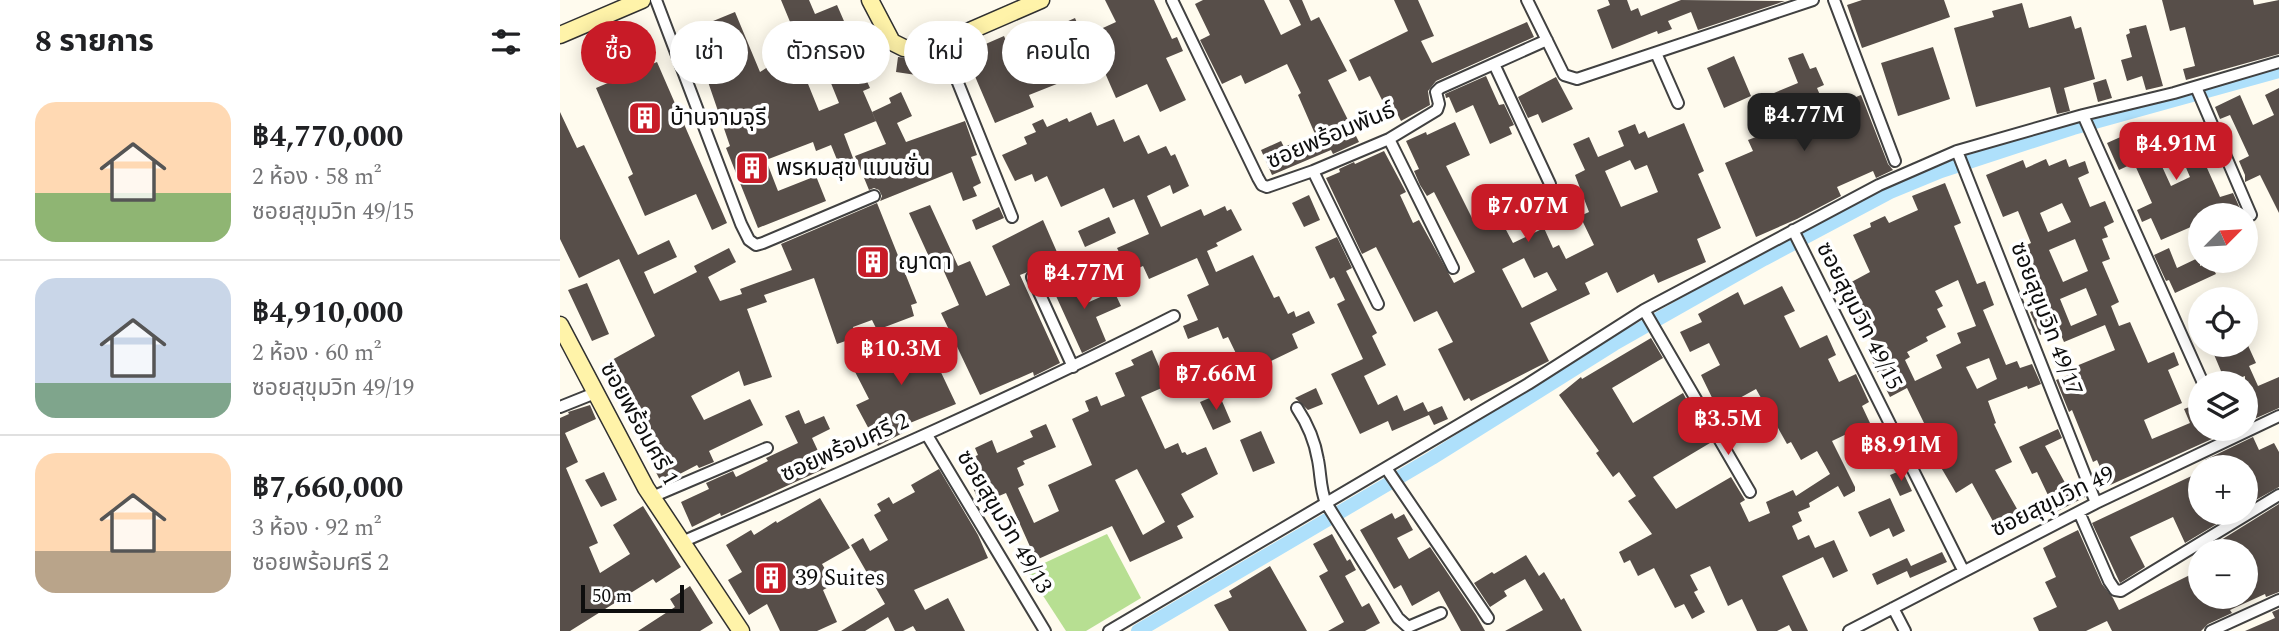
<!DOCTYPE html>
<html lang="th">
<meta charset="utf-8">
<style>
:root{--surface:#fff;--page:#f6f6f6;--text:#202124;--muted:#757577;--line:#e0e0e0;--accent:#c81b27}
body{margin:0;font-family:Spectral,"Noto Sans Thai",serif;background:var(--page);color:var(--text);height:100vh;display:flex;flex-direction:column;font-size:26px;white-space:nowrap}
*{box-sizing:border-box;margin:0}
p{font-size:23px;color:var(--muted)}
.icon{flex:none;width:38px;height:38px;fill:none;stroke:currentColor;stroke-width:2;stroke-linecap:round;stroke-linejoin:round}
.map{position:relative;flex:1;overflow:hidden}
.drawer{display:flex;flex-direction:column;background:var(--surface);width:560px}
.drawer>*{flex:none}
.guide{position:absolute;left:21px;top:21px;width:665px;height:63px;display:flex;gap:14px}
.needle{width:46px;rotate:66deg}
.fabs{position:absolute;left:1628px;top:203px;display:grid;gap:14px}
.fabs a{display:grid;place-items:center;width:70px;height:70px;border-radius:50%;background:var(--surface);box-shadow:0 4px 18px #0003;font-size:35px}
.scale{position:absolute;left:21px;bottom:18px;width:103px;box-sizing:border-box;padding-left:7px;border:4px solid #0e0e0e;border-top:0;font-size:19px;line-height:24px;white-space:nowrap;color:#0e0e0e;-webkit-text-stroke:5px #fff;paint-order:stroke}
.price{position:absolute;translate:-50% -60px;padding:0 16px;border-radius:14px;background:var(--accent);color:#fff;font-size:23px;line-height:46px;filter:drop-shadow(0 2px 4px #0008)}
.price::after{content:'';position:absolute;left:50%;top:42px;width:21px;height:16px;margin-left:-10px;background:inherit;clip-path:polygon(0 0,100% 0,50% 100%)}
.price.active{background:#222;color:#fff}
ul{padding:0;list-style:none}
li{display:flex;align-items:center;gap:21px;height:175px;padding:0 35px}
li+li{border-top:2px solid var(--line)}
li span{display:grid;place-items:center;flex:none;width:196px;height:140px;border-radius:21px;color:#555}
li>.icon{margin-inline-start:auto}
span .icon{width:84px;height:84px;fill:#fffc;stroke-width:1}
li b{font-size:30px}
h2{display:flex;justify-content:space-between;align-items:center;height:84px;padding:0 35px;font-size:30px}
.pill{padding:0 24px;border-radius:32px;background:var(--surface);box-shadow:0 4px 18px #0003;font-size:24px;line-height:63px}
.pill.active{background:var(--accent);color:#fff}
main{display:flex;flex:1;min-height:0}
.map>svg:first-child{display:block}
.forest{fill:#b7df92}
.lines{fill:none;stroke-linecap:round;stroke-linejoin:round}
.canal{stroke:#aee0fb;stroke-width:14}
.building{fill:#574e49;fill-rule:evenodd}
.street-casing{stroke:#414141;stroke-width:14}
.secondary-casing{stroke:#303030;stroke-width:19}
.street{stroke:#fff;stroke-width:10}
.secondary{stroke:#fff3a9;stroke-width:16}
.labels{text-anchor:middle;dominant-baseline:central;stroke-width:7;stroke-linejoin:round;paint-order:stroke}
.poi-label{font-size:23px;fill:#0e0e0e;stroke:#fff;text-anchor:start}
.street-label{font-size:23px;fill:#0e0e0e;stroke:#fff}
</style>
<main>
<section class="drawer">
<h2>8 รายการ<svg class="icon" aria-label="filters" viewBox="0 0 24 24"><path d="M4 7h16M4 17h16"/><circle cx="9" cy="7" r="2"/><circle cx="15" cy="17" r="2"/></svg></h2>
<ul>
<li><span style="background:linear-gradient(#ffd9b3 65%,#8fb573 0)"><svg class="icon" aria-label="home" viewBox="0 0 24 24"><path d="M3 11l9-7 9 7M6 9v11h12V9"/></svg></span><div><b>฿4,770,000</b><p>2 ห้อง · 58 m²</p><p>ซอยสุขุมวิท 49/15</p></div></li>
<li><span style="background:linear-gradient(#c9d6e8 75%,#7fa58c 0)"><svg class="icon" aria-label="home" viewBox="0 0 24 24"><path d="M3 11l9-7 9 7M6 9v11h12V9"/></svg></span><div><b>฿4,910,000</b><p>2 ห้อง · 60 m²</p><p>ซอยสุขุมวิท 49/19</p></div></li>
<li><span style="background:linear-gradient(#ffd9b3 70%,#b9a48a 0)"><svg class="icon" aria-label="home" viewBox="0 0 24 24"><path d="M3 11l9-7 9 7M6 9v11h12V9"/></svg></span><div><b>฿7,660,000</b><p>3 ห้อง · 92 m²</p><p>ซอยพร้อมศรี 2</p></div></li>
</ul>
</section>
<div class="map">
<svg width="1719" height="631" viewBox="0 0 1719 631">
<rect width="100%" height="100%" fill="#fffbee"/>
<!-- forest -->
<path class="forest" d="M547,534l34,64 -55,33h-20l-39,-60z"/>
<g class="lines">
<!-- canal -->
<path class="canal" d="M578,631l294,-173 182,-114 150,-85 126,-67 51,-21 132,-43 206,-57"/>
</g>
<!-- building -->
<path class="building" d="M221,0h28l6,14 22,-9 10,23 -4,1 27,59 -7,3 13,30 -32,13 12,32 -14,6 -11,-27 -15,6 -3,-9 -47,18 12,31 38,-15 10,25 -68,27 -32,-80 4,-2 -24,-70 -4,2 -18,-45 51,-21 25,60 40,-26zM264,66l15,37 -20,8 -15,-37z
M545,0h49l18,39 5,-2 6,14 -17,7 20,42 -26,12 -13,-28 -31,14 -14,-32 -73,29 5,12 -39,16 -30,-70 39,-17 2,5 38,-16 2,6 29,-13 8,19 33,-15z
M643,0h61l17,35 20,-10 -12,-25h13l9,21 8,-4 28,54 -19,9 31,62 -26,12 -2,-4 -59,25 -11,-25 20,-9 3,6 31,-13 -17,-39 3,-2 -14,-29 -42,20 -4,-9 -19,9 -22,-44 10,-5 -15,-31z
M834,0h24l16,36 -13,5 11,22 95,-41 7,15 -98,44 -8,10 2,14 -29,16 -9,-18 -7,3 -15,-30 -11,5 -10,-21 59,-29z
M1048,0h19l4,11 7,-3 3,8 40,-16 104,1 -87,29 -7,-18 -23,9 4,8 -14,5 -1,-3 -45,18 -15,-39 13,-5z
M1302,0h82l6,17 -88,31 -15,-43z
M1602,0h91l1,5 25,-5v54l-93,26 -3,-11 12,-3 -10,-39 -15,4z
M1462,3l7,25 42,-12 4,13 6,-2 14,52 -31,9 6,23 -13,3 -7,-27 -74,20 -22,-79 40,-11 -2,-6z
M1586,25l17,61 -17,4 -4,-14 -15,5 -6,-21 11,-3 -6,-22 4,-2 -1,-4z
M1373,47l17,52 -52,17 -17,-53z
M1243,53l7,16 6,-2 8,18 -7,3 9,21 35,-14 27,69 5,6 -17,8 -3,-7 -36,16 4,9 -44,23 -41,18 -31,-74 28,-12 -5,-11 21,-8 -14,-31 43,-18 -10,-25z
M1174,56l17,40 -27,12 -17,-40z
M338,57l19,2 9,-1 -3,18 -27,-4z
M97,62l70,161 -15,7 -16,-36 -51,22 -17,-39 5,-3 -37,-86z
M926,76l13,29 5,-1 10,21 -5,2 3,7 -22,10 -17,-39 -17,8 -7,-16 -3,1 -1,-4z
M996,77l17,32 -31,14 -4,-9 -10,4 -10,-21z
M1546,79l6,19 -14,4 -5,-19z
M1719,88v125l-19,-38 -15,7v-7l-6,-14 10,-5 -19,-41 -10,4 -5,-12 25,-12 13,30 21,-10 -9,-20z
M341,92l11,24 -15,7 9,19 59,-21 12,34 -6,2 10,26 -8,4 4,9 -14,5 -11,-29 -72,29 2,-5 -3,-6 -5,-2 -5,2 -14,-34 31,-12 -14,-32 19,-9 -2,-5z
M0,112l17,36 7,-3 54,110 31,-15 8,17 -33,15 10,22 43,-22 -3,-6 35,-18 7,14 -28,15 12,24 22,-7 -2,-5 52,-19 -11,-26 96,-41 40,100 -6,2 3,11 -37,14 -5,-10 -19,7 4,10 -20,7 -23,-66 -50,17 3,7 -20,7 25,68 -28,9 -5,-15 -48,25 13,24 46,-21 13,26 -54,26 5,11 -15,6 -2,-3 -23,12 -1,-3 -13,6 -14,-27 3,-2 -48,-85 54,-30 -36,-77 -40,19 -19,-39z
M531,112l6,14 17,-7 10,23 15,-7 9,19 18,-8 5,10 4,-2 14,32 -16,8 -3,-9 -23,11 14,31 40,-18 3,7 21,-10 2,5 4,-2 11,21 -26,13 2,3 -11,5 9,21 37,-17 21,43 5,-2 9,18 6,-3 2,6 13,-6 6,12 -23,11 6,14 -31,15 -1,-3 -22,10 -16,-33 -5,2 -5,-12 -30,12 -5,-13 15,-6 -11,-25 22,-10 -12,-27 -48,21 -6,-13 -39,18 -8,-19 24,-11 -3,-6 32,-14 -15,-35 -21,9 -9,-20 -43,19 -14,-31 -12,6 -3,-8 -17,7 -13,-26 25,-11 -3,-7 12,-5 -4,-8 11,-5 4,8 20,-9 2,4z
M895,122l15,33 -24,11 29,58 22,-11 16,30 31,-15 9,20 6,-3 7,14 28,-14 -14,-29 9,-4 -14,-37 10,-5 -12,-26 16,-7 9,20 26,-11 -6,-15 17,-7 4,10 6,-3 3,7 36,-15 20,48 -6,3 23,54 -24,11 9,23 -48,21 -4,-9 -37,19 -10,-21 -22,11 5,11 -60,29 19,38 -78,40 -2,-3 -5,3 -26,-52 15,-7 -16,-31 -23,11 -38,-75 -14,7 -36,-76 14,-6 -1,-3 15,-7 1,2 29,-13 22,41 -6,3 13,28 6,-3 35,63 21,-11 -41,-80 -7,4 -7,-11 -6,-14 5,-2 -13,-28 20,-9 1,3zM1070,160l5,10 12,-5 11,27 -37,15 -16,-36zM964,258l10,20 13,-6 10,18 -35,18 -20,-39z
M1606,122l8,18 30,-14 12,27 -13,6 17,38 13,-4 10,22h-43v8l-39,17 -10,-22 -9,4 -5,-12 15,-7 -18,-40 -15,7 -12,-27 27,-12 16,36 10,-5 11,24 19,-9 -16,-37 -9,5 -9,-19z
M1486,159l3,7 17,-7 3,8 16,-6 4,12 -11,5 12,29 15,-6 9,21 -10,5 4,10 -6,2 8,20 -8,3 17,40 -8,4 8,20 11,-4 18,41 26,-11 5,13 -11,5 14,33 -38,17 8,19 38,-16 -6,-14 16,-6v26h34l-126,57 -11,-26 -4,2 -21,-52 -3,2 -13,-32 15,-6 -2,-5 46,-19 -10,-25 -41,17 -6,-14 -18,7 -10,-23 14,-6 -24,-58 11,-5 -13,-32 -15,6 -17,-42 37,-15 3,8zM1502,203l9,19 -23,10 -8,-19zM1515,239l13,32 -25,11 -14,-32zM1526,288l11,27 -26,11 -11,-27z
M1385,183l16,40 -7,3 23,58 8,-3 9,24 -11,5 23,55 11,-4 3,7 12,-4 9,20 -13,5 -1,-3 -39,15 8,22 -2,1 18,38 -17,8 30,53 -24,13 -29,-53 -16,10 -27,-46 -15,7 -10,-21 20,-10 -17,-35 -17,9 -22,-44 8,-4 -32,-63 26,-14 -17,-37 18,-8 -1,-4 15,-7 4,7 29,-13 -6,-14zM1398,280l18,46 -19,7 4,10 -25,12 6,13 -27,13 -10,-21 5,-3 -3,-5 21,-11 -2,-4 20,-10 -9,-18 6,-3 -8,-15zM1429,358l8,21 -20,10 -11,-22z
M749,195l11,25 -16,7 -12,-24z
M370,205l28,61 12,-5 16,35 24,-11 -18,-39 51,-26 17,39 -40,16 40,88 -26,13 -1,-4 -53,23 -39,-82 18,-8 -17,-38 -7,3 -26,-57z
M439,207l5,11 -28,12 -4,-10z
M549,217l7,16 -31,14 -7,-16z
M777,237l15,31 -6,3 31,62 -5,3 14,29 -22,11 14,29 19,-10 7,16 19,-9 5,10 14,-6 6,13 -14,6 -5,-10 -37,16 -4,-10 -28,13 -29,-60 32,-15 -26,-55 8,-4 -11,-23 -4,2 -15,-32z
M1609,248l8,20 23,-11v9l10,-4 6,12 -41,19 -6,-13 -3,1 -12,-26z
M516,274l13,28 25,-11 7,15 -25,11 10,24 -24,12 -31,-68z
M27,283l22,51 -17,7 -24,-51z
M1222,286l13,25 -11,5 16,32 27,-13 9,20 -8,4 11,23 17,-8 13,28 -7,4 8,17 -38,18 23,46v4l-11,6 -6,-11 -29,17 1,4 -12,5 4,9 -10,5 6,14 11,-5 6,13 19,-8 14,31 -15,7 -10,-21 -41,19 26,55h-16l-3,-6 -12,6h-20l-15,-32 -14,7 -18,-40 -20,9 8,15 -4,2 11,20 -13,7 -8,-15 -9,4 -21,-40 -16,8 -8,-16 -6,3 -5,-11 33,-18 -24,-33 8,-5 -17,-24 -6,5 -17,-24 3,-2 -40,-56 22,-18 1,2 69,-41 12,20 -51,30 21,35 50,-30 27,50 -57,34 23,32 55,-32 14,23 -5,3 9,19 21,-9 -4,-11 27,-12 3,6 34,-22 -13,-23 -16,9 -10,-18 -4,2 -31,-55 -38,21 -17,-35 19,-10 -11,-22 -19,9 -10,-20 22,-10 -4,-8 40,-22 6,13z
M360,328l36,76 -46,19 2,5 -34,18 -22,-41 13,-6 -18,-35z
M1686,341l10,22 -7,3 9,20 21,-9v31l-34,15v-47l-19,7 -16,-38h35z
M592,350l12,28 12,-5 6,13 -15,7 -3,-6 -23,10 24,52 13,-6 4,10 3,-1 2,3 19,-8 12,27 -37,20 13,23 -17,9 6,12 -53,24 -18,-36 -76,34 -30,-67 -26,11 -18,-42 16,-7 -3,-7 17,-8 5,13 36,-16 -3,-6 16,-7 10,23 -33,14 2,3 -8,4 7,17 -6,3 16,35 25,-12 -11,-26 44,-20 -20,-46 17,-8 -4,-10 12,-5 4,10 24,-10 -10,-23 19,-8 -3,-5zM577,469l28,53 -22,13 -28,-55z
M756,388l7,16 -15,6 -13,-12z
M659,394l12,28 -18,8 -13,-28z
M30,405l6,14 -31,14 13,29 -12,6 32,75 -9,4 11,26 30,-19 -17,-29 30,-19 38,61 -25,16 -3,-4 -83,52h-10v-213l9,-4 -1,-2z
M239,410l6,14 19,-8 6,13 -18,9 14,30 -105,48 -1,-3 -28,14 -11,-25 28,-13 -3,-6 27,-12 3,6 32,-16 -2,-3 32,-15 -13,-27z
M1498,429l4,9 -17,8 25,46 11,-5 4,10 -29,15 -19,-40 -5,2 -13,-27z
M701,431l14,32 -22,9 -13,-32z
M1693,437l6,13 15,-7 5,9v35l-34,19v-39h-37l-3,-7z
M379,469l39,66 10,23 -74,32 11,20 23,-12 17,33h-49l-3,-5 -10,5h-8l-7,-14 -23,14h-24l44,-27 -34,-59 12,-7 7,13 18,-11 -14,-25 7,-4 -4,-7 12,-7 4,7 22,-12 -4,-7z
M1342,470l10,21 -12,5 -10,-21z
M44,472l13,28 -16,7 -16,-27z
M1640,472v41h35l-50,30 -12,-26 -43,20 15,30 -25,16 -28,-60z
M260,498l30,50 -28,16 12,20 -11,6 14,32 -20,9h-37l-13,-27 -18,11 -21,-35 14,-8 -16,-27 25,-15 3,5 22,-14 1,2z
M1330,498l15,33 -12,6 -4,-9 -19,9 -12,-25z
M1719,504v88l-13,5 -1,-3 -35,16 2,3 -24,11 -7,7h-89l-5,-10 -21,10h-47l-6,-13 24,-11 -12,-25 11,-5 -13,-29 13,-7 22,-11 24,54 11,14 6,12 81,-40v27h45v-46h-29l-3,-6z
M832,513l3,6 9,-5 9,16 -16,8 12,21 21,-12 46,68 9,16h-24l-22,-40 -27,15 -11,-21 -7,4 -34,-59z
M772,534l15,27 3,-2 6,11 -11,6 17,31 7,-4 11,20 -15,8h-37l16,-9 -25,-46 9,-5 -15,-27z
M1382,552l5,10 -37,16 -3,-7 -30,14 -5,-11 35,-16 4,8z
M966,555l13,21 5,-4 17,28 3,-2 18,33h-77l38,-21 -18,-31 -21,12 3,5 -17,11 -16,-24 18,-11 2,2z
M710,566l37,65h-78l-15,-26 18,-8 -3,-6z
M130,586l23,37 -13,8h-62l37,-24 -5,-8z
M1719,609v22h-34l30,-13 -3,-6z"/>
<g class="lines">
<!-- street casing -->
<g class="street-casing">
<path id="street" d="M96,0l85,224 8,16 7,5 7,-2 111,-47
M612,0l86,178 4,7 5,2 46,-16 76,-32 48,-29 2,-6 -3,-12 4,-4 107,-48
M967,0l37,75 13,4 236,-79
M1274,0l61,161
M382,43l70,174
M1096,53l22,50
M934,64l56,120
M1636,87l55,128
M1523,115l120,268
M829,139l64,129
M1397,151l139,352
M753,171l65,133
M1233,230l170,340
M472,277l41,90
M1084,310l106,182
M0,407l35,-14
M737,408c10,15 18,34 21,52 3,15 2,29 8,43l72,115 10,9 33,-14
M367,435l118,196
M826,468l102,150
M92,497l115,-49
M1519,512l30,69 6,9 6,1 158,-96
M122,542c165,-72 331,-144 492,-226
M1333,608l12,23
M549,631l419,-247 116,-74 235,-125 78,-34 126,-36 91,-22 105,-31
M1289,631l247,-128 183,-87
M1651,631l68,-31"/>
</g>
<!-- secondary casing -->
<g class="secondary-casing">
<path id="secondary" d="M310,0l22,42 12,6 14,1 24,-6 99,-43
M0,35l82,-35
M0,325l86,163 95,143"/>
</g>
<!-- street -->
<use href="#street" class="street"/>
<!-- secondary -->
<use href="#secondary" class="secondary"/>
</g>
<!-- icons -->
<defs>
<g id="building-square" transform="scale(1.75)"><rect x="-9" y="-9" width="18" height="18" rx="4" fill="#c81b27" stroke="#fff"/><path d="M-4-6H4V6H1V3H-1V6H-4ZM-2.5-4.3h1.7v1.8h-1.7ZM.8-4.3h1.7v1.8H.8ZM-2.5-1h1.7V.8h-1.7ZM.8-1h1.7V.8H.8Z" fill="#fff"/></g>
</defs>
<g fill-rule="evenodd">
<use href="#building-square" x="85" y="118"/>
<use href="#building-square" x="192" y="168"/>
<use href="#building-square" x="313" y="262"/>
<use href="#building-square" x="211" y="578"/>
</g>
<g class="labels">
<!-- poi labels -->
<g class="poi-label">
<text x="110" y="118">บ้านจามจุรี</text>
<text x="216" y="168">พรหมสุข แมนชั่น</text>
<text x="338" y="262">ญาดา</text>
<text x="235" y="578">39 Suites</text>
</g>
<!-- street labels -->
<g class="street-label">
<text transform="translate(771 136) rotate(-23)">ซอยพร้อมพันธ์</text>
<text transform="translate(1299 316) rotate(63)">ซอยสุขุมวิท 49/15</text>
<text transform="translate(1486 319) rotate(69)">ซอยสุขุมวิท 49/17</text>
<text transform="translate(79 424) rotate(61)">ซอยพร้อมศรี 1</text>
<text transform="translate(285 448) rotate(-24)">ซอยพร้อมศรี 2</text>
<text transform="translate(1493 502) rotate(-26)">ซอยสุขุมวิท 49</text>
<text transform="translate(444 522) rotate(59)">ซอยสุขุมวิท 49/13</text>
</g>
</g>
</svg>
<div class="fabs">
<a><svg class="needle" viewBox="-14 -14 28 28"><path d="M0-13l5 13h-10z" fill="#e53935"/><path d="M0 13l5-13h-10z" fill="#757577"/></svg></a>
<a><svg class="icon" aria-label="locate" viewBox="0 0 24 24"><circle cx="12" cy="12" r="6"/><path d="M12 2v4M12 18v4M2 12h4M18 12h4"/></svg></a>
<a><svg class="icon" aria-label="layers" viewBox="0 0 24 24"><path d="M12 4l9 5-9 5-9-5zM3 14l9 5 9-5"/></svg></a>
<a>+</a>
<a>−</a>
</div>
<div class="scale">50 m</div>
<b class="price active" style="left:1244px;top:153px">฿4.77M</b>
<b class="price" style="left:1616px;top:182px">฿4.91M</b>
<b class="price" style="left:968px;top:244px">฿7.07M</b>
<b class="price" style="left:524px;top:311px">฿4.77M</b>
<b class="price" style="left:341px;top:387px">฿10.3M</b>
<b class="price" style="left:656px;top:412px">฿7.66M</b>
<b class="price" style="left:1168px;top:457px">฿3.5M</b>
<b class="price" style="left:1341px;top:483px">฿8.91M</b>
<div class="guide">
<a class="pill active">ซื้อ</a>
<a class="pill">เช่า</a>
<a class="pill">ตัวกรอง</a>
<a class="pill">ใหม่</a>
<a class="pill">คอนโด</a>
</div>
</div>
</main>
